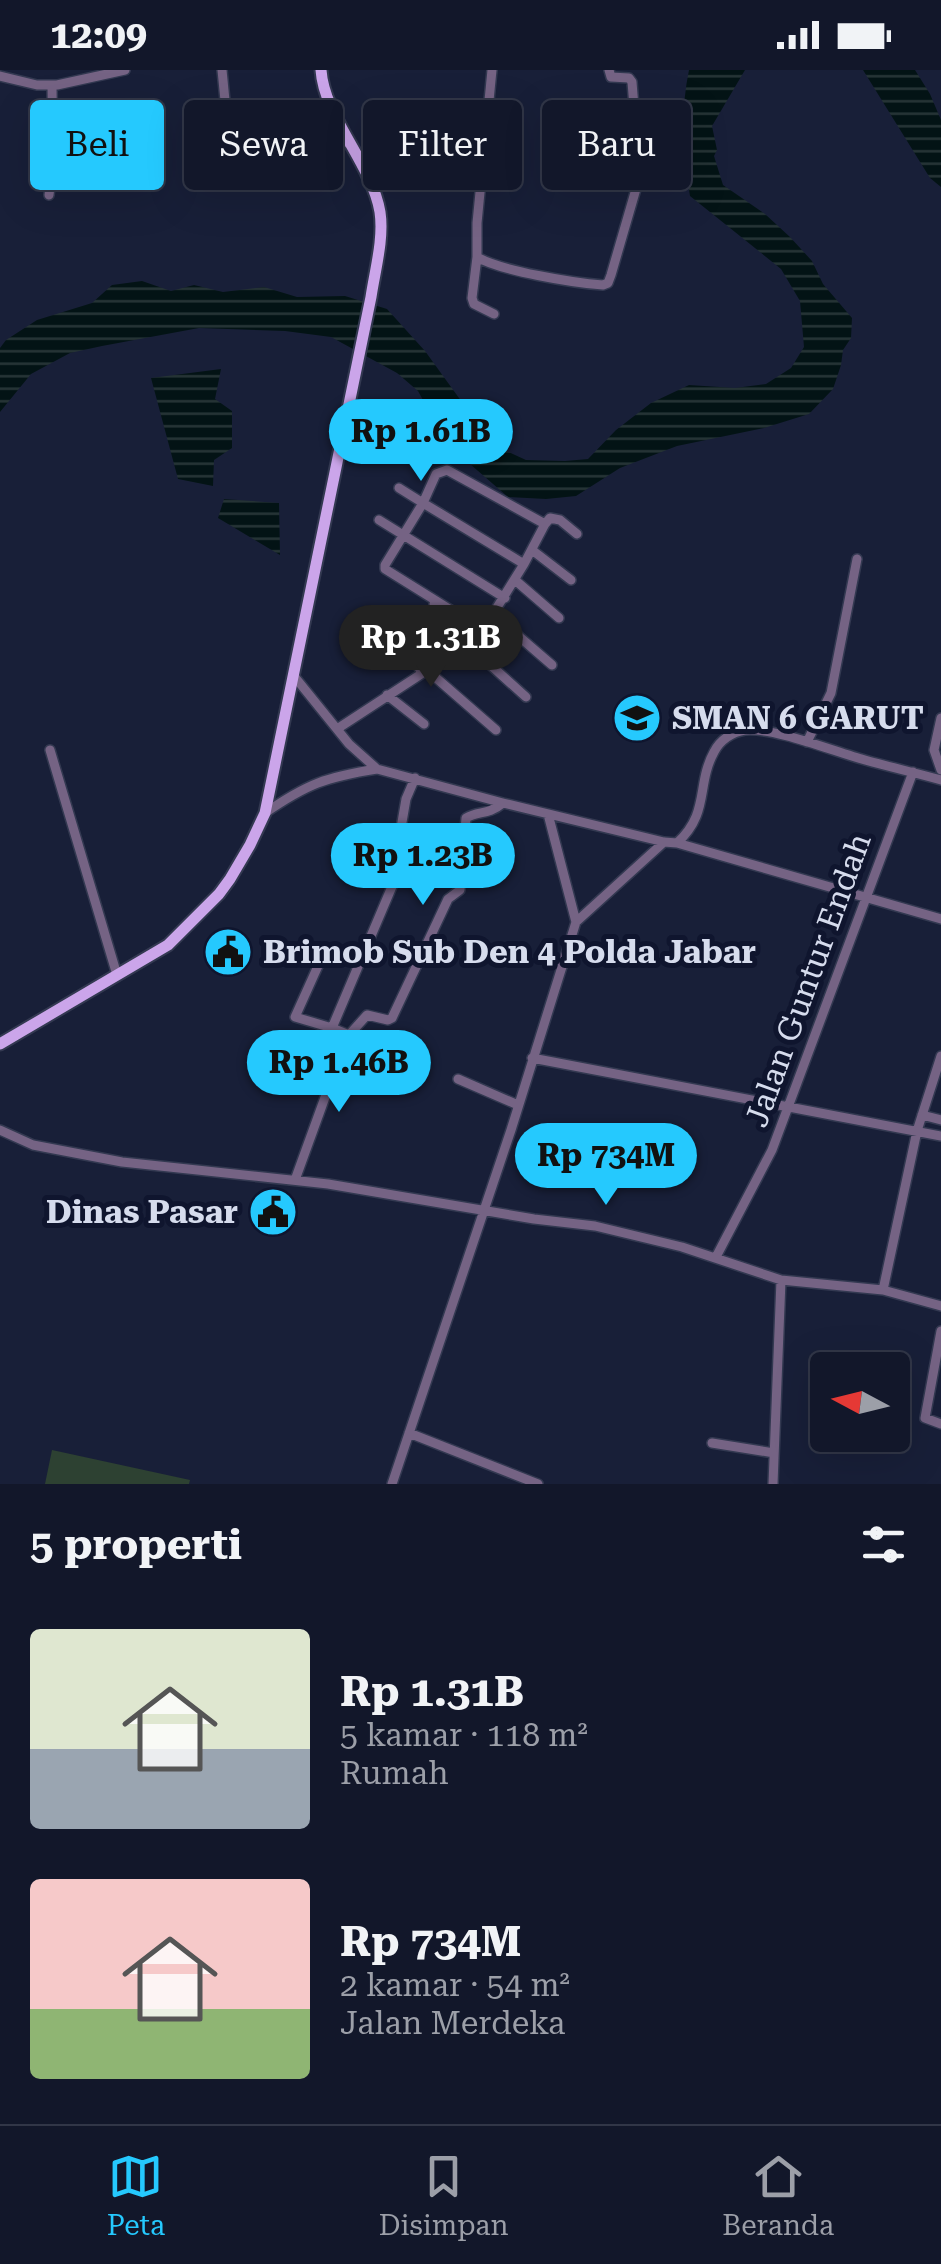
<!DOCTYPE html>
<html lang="id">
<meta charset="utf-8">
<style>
:root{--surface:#12172a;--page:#1f2436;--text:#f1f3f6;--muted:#9c9fa8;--line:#313647;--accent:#25c9fe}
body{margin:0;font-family:"Roboto Serif",serif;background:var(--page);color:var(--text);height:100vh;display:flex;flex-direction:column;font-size:38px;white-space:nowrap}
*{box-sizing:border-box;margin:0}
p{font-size:32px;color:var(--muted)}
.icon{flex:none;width:55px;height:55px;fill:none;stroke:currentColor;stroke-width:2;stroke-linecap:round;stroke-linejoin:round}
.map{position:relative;height:1414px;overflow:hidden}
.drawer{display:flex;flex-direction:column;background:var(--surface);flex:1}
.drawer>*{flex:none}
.guide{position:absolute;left:30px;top:30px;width:882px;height:90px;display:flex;gap:20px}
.needle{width:65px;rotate:277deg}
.buttons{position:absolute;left:810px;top:1282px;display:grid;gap:20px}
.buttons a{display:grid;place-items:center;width:100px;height:100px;border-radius:10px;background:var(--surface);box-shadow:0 10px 40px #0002,0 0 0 2px var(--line);font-size:50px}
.price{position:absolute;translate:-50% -85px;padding:0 22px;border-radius:35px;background:var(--accent);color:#111;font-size:32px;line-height:65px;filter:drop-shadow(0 2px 5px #0008)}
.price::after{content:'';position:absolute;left:50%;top:60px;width:30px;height:22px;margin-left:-15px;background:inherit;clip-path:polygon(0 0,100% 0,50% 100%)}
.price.current{background:#222;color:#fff}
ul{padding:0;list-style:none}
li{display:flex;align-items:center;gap:30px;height:250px;padding:0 30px}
li span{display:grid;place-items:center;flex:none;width:280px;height:200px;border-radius:10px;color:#555}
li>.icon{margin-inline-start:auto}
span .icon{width:120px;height:120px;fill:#fffc;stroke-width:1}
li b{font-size:42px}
h2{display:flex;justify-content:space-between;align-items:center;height:120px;padding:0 30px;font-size:42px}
.tag{padding:0 35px;border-radius:10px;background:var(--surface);box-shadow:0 10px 40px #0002,0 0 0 2px var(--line);font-size:35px;line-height:90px}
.tag.current{background:var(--accent);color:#111}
.status{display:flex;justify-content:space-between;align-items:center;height:70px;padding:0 50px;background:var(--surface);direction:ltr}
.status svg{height:28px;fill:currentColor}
.tab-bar{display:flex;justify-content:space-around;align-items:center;height:140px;border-top:2px solid var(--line);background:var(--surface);font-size:28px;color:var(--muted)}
.tab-bar a{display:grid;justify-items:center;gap:5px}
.tab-bar .current{color:var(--accent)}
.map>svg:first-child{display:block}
.green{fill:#2d4132}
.water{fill:url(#water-rules)}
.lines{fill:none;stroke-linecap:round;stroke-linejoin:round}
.minor-casing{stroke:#333951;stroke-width:12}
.major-casing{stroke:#333951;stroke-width:15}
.minor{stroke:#756384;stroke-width:9}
.major{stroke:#cba5ea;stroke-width:11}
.labels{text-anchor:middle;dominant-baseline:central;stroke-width:10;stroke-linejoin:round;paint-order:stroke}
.poi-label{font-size:32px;font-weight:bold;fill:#d6dced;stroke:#0f152e;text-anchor:start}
.street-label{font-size:32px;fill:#d6dced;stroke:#0f152e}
</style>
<div class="status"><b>12:09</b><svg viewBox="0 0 49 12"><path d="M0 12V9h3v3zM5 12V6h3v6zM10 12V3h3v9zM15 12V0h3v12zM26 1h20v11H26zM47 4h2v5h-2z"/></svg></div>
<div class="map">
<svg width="941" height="1414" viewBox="0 0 941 1414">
<defs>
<pattern id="water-rules" width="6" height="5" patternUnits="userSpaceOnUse" patternTransform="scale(2.5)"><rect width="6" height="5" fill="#031315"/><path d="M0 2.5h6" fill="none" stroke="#273537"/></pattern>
</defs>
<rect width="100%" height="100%" fill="#181f38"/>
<!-- green -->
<path class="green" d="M52,1380l138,30 -1,4h-144z"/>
<!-- water -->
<path class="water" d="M689,0h56l-33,56 5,24 -3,6 9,29 42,29 25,23 22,24 11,23 29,34 -1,20 -8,12 -2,15 -8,24 -24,25 -45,14 -87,18 -57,22 -44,28 -30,3 -38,-2 -61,-53 -29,-53 -21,-18 -66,-36 -46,-6 -86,-3 -97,18 -32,7 -39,21 -31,38v-64l6,-8 31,-20 55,-17 20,-18 30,-4 29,10 23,-6 29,7 41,-5 33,10 48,-1 42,13 38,42 68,94 33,15 39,1 23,-2 28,-29 35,-27 38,-18 46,3 31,-4 25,-16 13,-21 -4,-46 -19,-32 -91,-73c-7,-43 -10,-83 -1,-126z
M863,0h52l15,24 11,26v67l-11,-9z
M221,299l-6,30 17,12v37l-18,12 -1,26 -35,-7 -27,-101z
M224,429l55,4 1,52 -62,-37z"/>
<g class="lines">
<!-- minor casing -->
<g class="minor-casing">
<path id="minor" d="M222,0l6,61
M492,0l-15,153v34c24,14 97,26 126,28l5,-2 3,-8 34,-117 -11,-51 -2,-25 -3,-4 -18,-1 -2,-7
M0,6l37,9h20l68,-15
M274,73l45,3 31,-4
M49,125l4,-32 -1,-77
M477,187l-5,41 2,6 20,10
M399,418l24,15 13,-29 11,-4 98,54 -21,40
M379,450l126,78
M545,454l5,-6 10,2 17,14
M532,480l39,30
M515,510l44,38
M434,534l24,46
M493,544l59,51
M393,554l29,49
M466,573l60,54
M427,600l69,60
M294,606l55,68 28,25 126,34 161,39 13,1c33,-30 19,-58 37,-91 6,-12 18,-20 31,-22 29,-3 90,22 120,30 25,7 51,13 76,20
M387,625l37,29
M941,648l-7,32 7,20
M337,659l121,-79 25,-20 41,-66 -101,-61 -38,62v4l98,61
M807,672l24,-49 26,-134
M50,680l67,225
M265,743c42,-29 61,-36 112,-44
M677,773l264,76
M576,852l88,-80
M318,896l-23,51 37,11
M349,965l-17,-7 67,-158 2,-42 5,-29 9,-21
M532,988l409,78
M458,1009l60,26
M922,1045l19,5
M0,1060l33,15 89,17 206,22 206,35 61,7 87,21 99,33 102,10 58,16
M295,1110l49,-135 5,-10 18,-20 21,5 4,-2 56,-119 12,-9 6,-72c13,-8 21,-2 37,-15
M716,1187l56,-107 141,-378
M883,1220l34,-159 24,-75
M941,1261l-16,87 16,6
M409,1363l129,51
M712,1373l62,10
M392,1414l119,-354 65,-208 -28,-108
M773,1414l8,-204"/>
</g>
<!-- major casing -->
<g class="major-casing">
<path id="major" d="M0,974l168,-99 51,-51 11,-15 20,-34 15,-32 106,-516c4,-27 13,-58 9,-85 -8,-48 -56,-95 -59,-142"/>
</g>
<!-- minor -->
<use href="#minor" class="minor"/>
<!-- major -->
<use href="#major" class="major"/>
</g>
<!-- icons -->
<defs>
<g id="school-disc" transform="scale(2.5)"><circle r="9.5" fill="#25c9fe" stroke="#0f152e"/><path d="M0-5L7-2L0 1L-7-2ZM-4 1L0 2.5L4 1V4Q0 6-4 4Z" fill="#111"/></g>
<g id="civic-disc" transform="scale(2.5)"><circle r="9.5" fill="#25c9fe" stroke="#0f152e"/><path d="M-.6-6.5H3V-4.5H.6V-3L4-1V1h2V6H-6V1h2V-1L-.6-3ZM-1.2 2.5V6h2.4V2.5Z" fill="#111"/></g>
</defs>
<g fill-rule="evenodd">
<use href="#school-disc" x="637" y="648"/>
<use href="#civic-disc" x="228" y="882"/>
<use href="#civic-disc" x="273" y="1142"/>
</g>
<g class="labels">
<!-- poi labels -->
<g class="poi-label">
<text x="672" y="648">SMAN 6 GARUT</text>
<text x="263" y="882">Brimob Sub Den 4 Polda Jabar</text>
<text x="238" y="1142" text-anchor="end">Dinas Pasar</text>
</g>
<!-- street labels -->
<g class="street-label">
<text transform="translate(808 910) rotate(-70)">Jalan Guntur Endah</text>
</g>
</g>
</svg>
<div class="buttons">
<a><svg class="needle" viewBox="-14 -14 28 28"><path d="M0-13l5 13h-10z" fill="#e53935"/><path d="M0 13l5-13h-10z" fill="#9c9fa8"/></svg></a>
</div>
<b class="price" style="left:421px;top:414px">Rp 1.61B</b>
<b class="price current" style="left:431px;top:620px">Rp 1.31B</b>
<b class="price" style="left:423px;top:838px">Rp 1.23B</b>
<b class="price" style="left:339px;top:1045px">Rp 1.46B</b>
<b class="price" style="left:606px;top:1138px">Rp 734M</b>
<div class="guide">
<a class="tag current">Beli</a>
<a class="tag">Sewa</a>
<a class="tag">Filter</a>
<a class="tag">Baru</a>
</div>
</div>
<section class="drawer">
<h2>5 properti<svg class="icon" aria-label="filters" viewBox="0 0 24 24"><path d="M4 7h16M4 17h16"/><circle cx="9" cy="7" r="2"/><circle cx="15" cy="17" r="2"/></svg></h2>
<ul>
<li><span style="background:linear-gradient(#dfe7d0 60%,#9aa5b1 0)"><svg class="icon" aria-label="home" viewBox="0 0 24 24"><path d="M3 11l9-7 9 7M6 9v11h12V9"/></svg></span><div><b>Rp 1.31B</b><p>5 kamar · 118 m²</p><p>Rumah</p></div></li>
<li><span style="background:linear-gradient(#f6c9c9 65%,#8fb573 0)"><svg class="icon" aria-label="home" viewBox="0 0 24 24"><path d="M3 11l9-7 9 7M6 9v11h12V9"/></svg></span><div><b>Rp 734M</b><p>2 kamar · 54 m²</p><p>Jalan Merdeka</p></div></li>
</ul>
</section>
<nav class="tab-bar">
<a class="current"><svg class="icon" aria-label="map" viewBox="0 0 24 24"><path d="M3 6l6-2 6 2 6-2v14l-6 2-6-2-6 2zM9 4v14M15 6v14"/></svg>Peta</a>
<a><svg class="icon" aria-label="saved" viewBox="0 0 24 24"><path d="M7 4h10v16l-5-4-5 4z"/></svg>Disimpan</a>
<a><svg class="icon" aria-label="home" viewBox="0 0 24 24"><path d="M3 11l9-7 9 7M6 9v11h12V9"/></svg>Beranda</a>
</nav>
